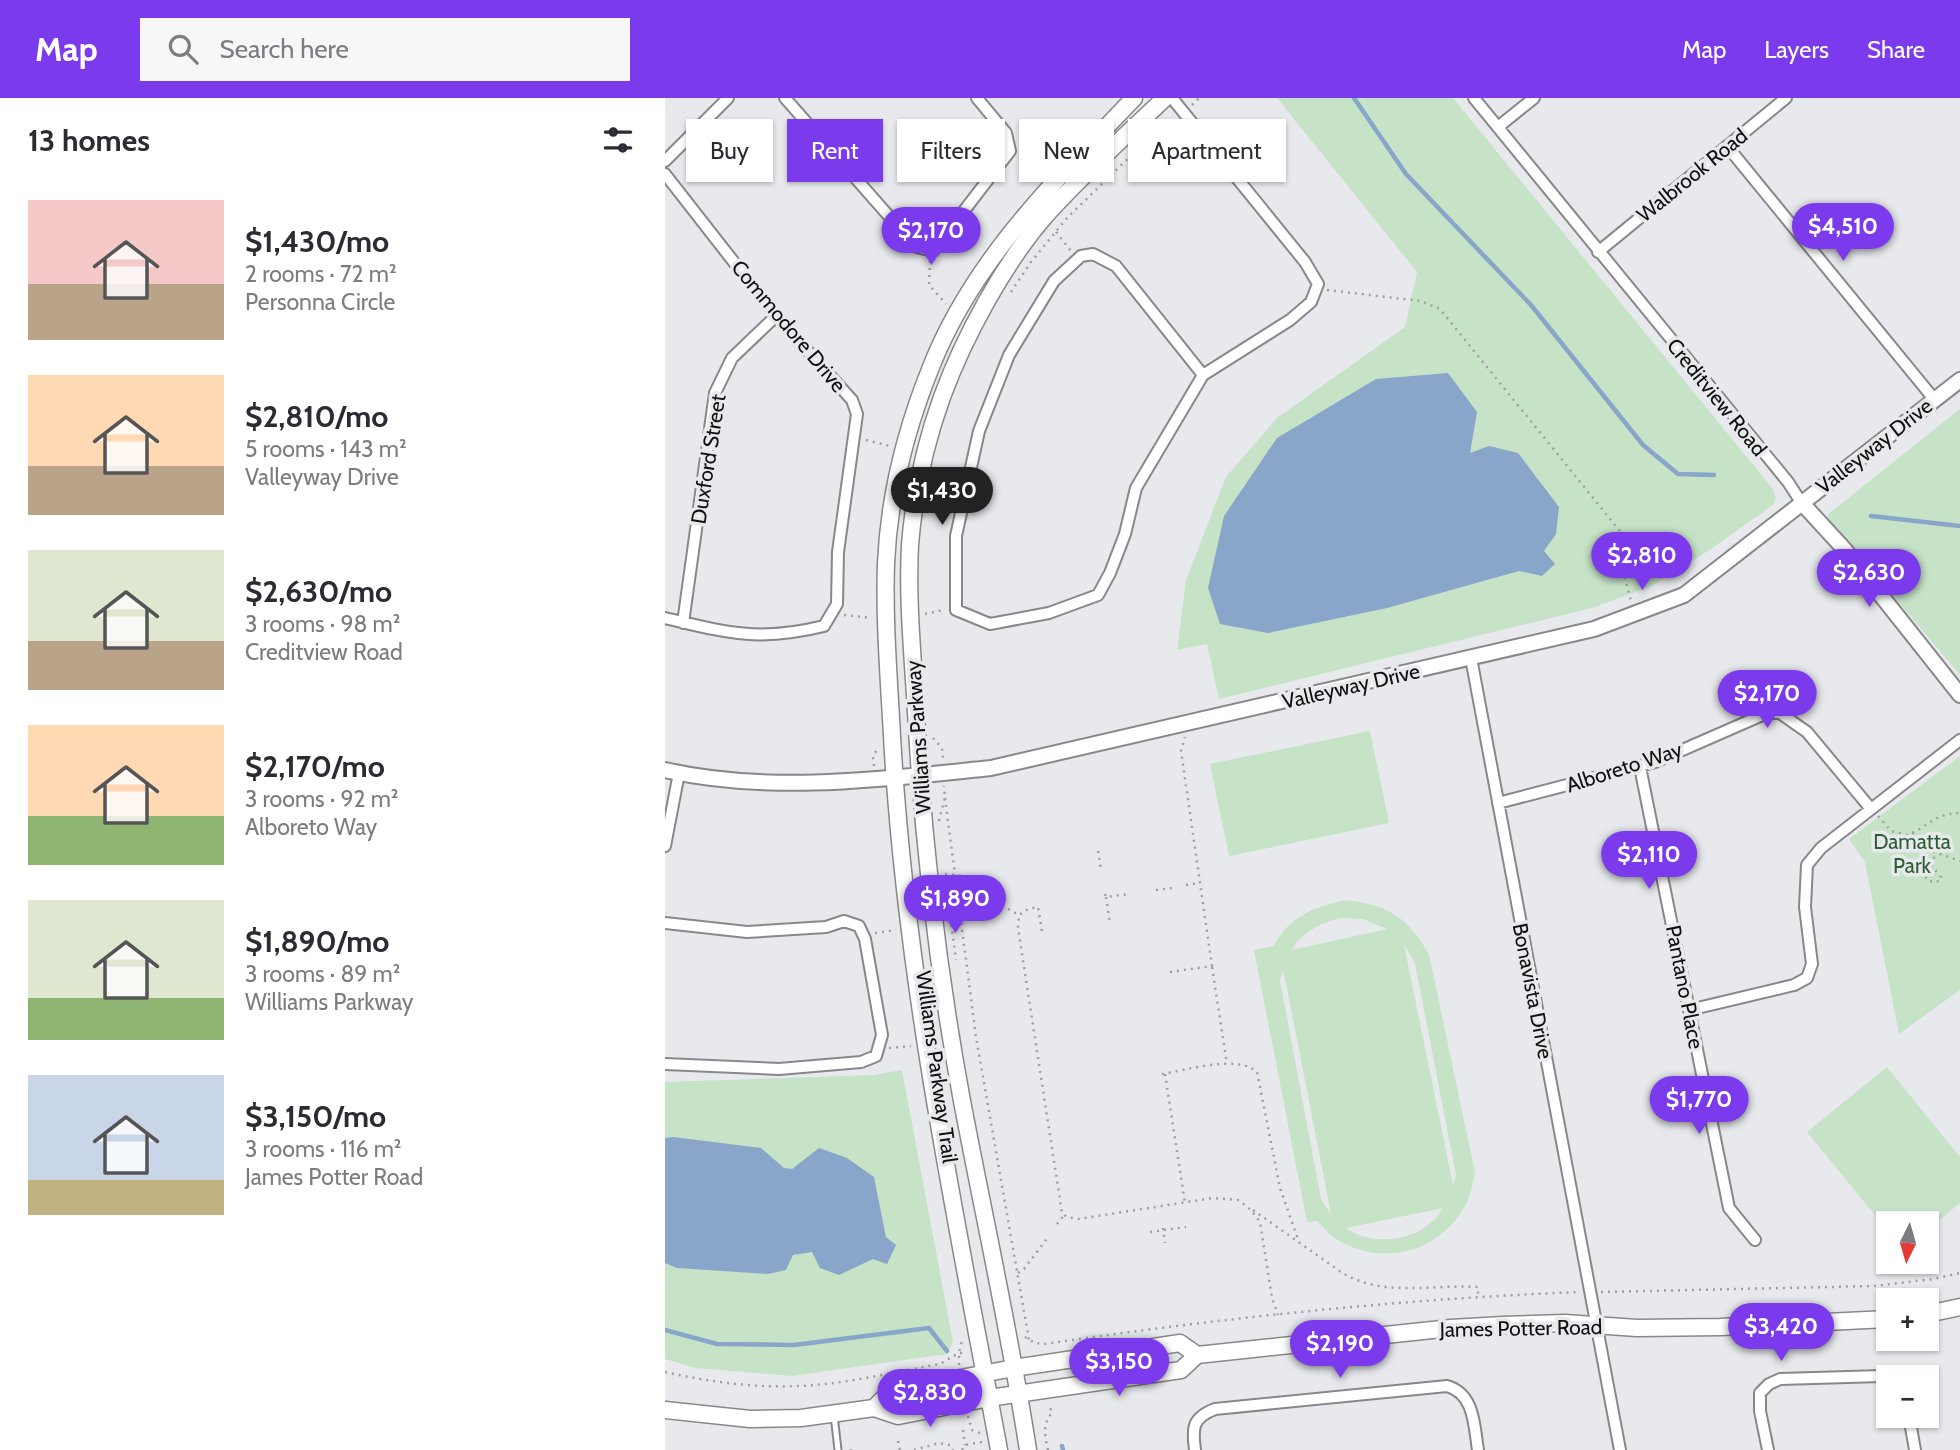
<!DOCTYPE html>
<meta charset="utf-8">
<style>
:root{--surface:#fff;--page:#f7f7f7;--text:#2b2b33;--muted:#7c7c81;--accent:#7c3aed}
body{margin:0;font-family:Cabin,sans-serif;background:var(--page);color:var(--text);height:100vh;display:flex;flex-direction:column;font-size:26px;white-space:nowrap}
*{box-sizing:border-box;margin:0}
p{font-size:23px;color:var(--muted)}
.icon{flex:none;width:38px;height:38px;fill:none;stroke:currentColor;stroke-width:2;stroke-linecap:round;stroke-linejoin:round}
.map{position:relative;flex:1;overflow:hidden}
.sheet{display:flex;flex-direction:column;background:var(--surface);width:665px}
.sheet>*{flex:none}
.guide{position:absolute;left:21px;top:21px;width:665px;height:63px;display:flex;gap:14px}
.needle{width:46px;rotate:185deg}
.fabs{position:absolute;left:1211px;top:1113px;display:grid;gap:14px}
.fabs a{display:grid;place-items:center;width:63px;height:63px;border-radius:0px;background:var(--surface);box-shadow:0 2px 5px #0004;font-size:35px}
.price{position:absolute;translate:-50% -60px;padding:0 16px;border-radius:24px;background:var(--accent);color:#fff;font-size:23px;line-height:46px;filter:drop-shadow(0 2px 4px #0008)}
.price::after{content:'';position:absolute;left:50%;top:42px;width:21px;height:16px;margin-left:-10px;background:inherit;clip-path:polygon(0 0,100% 0,50% 100%)}
.price.current{background:#222;color:#fff}
ul{padding:0;list-style:none}
li{display:flex;align-items:center;gap:21px;height:175px;padding:0 28px}
li span{display:grid;place-items:center;flex:none;width:196px;height:140px;border-radius:0px;color:#555}
li>.icon{margin-inline-start:auto}
span .icon{width:84px;height:84px;fill:#fffc;stroke-width:1}
li b{font-size:30px}
h2{display:flex;justify-content:space-between;align-items:center;height:84px;padding:0 28px;font-size:30px}
.pill{padding:0 24px;border-radius:0px;background:var(--surface);box-shadow:0 2px 5px #0004;font-size:24px;line-height:63px}
.pill.current{background:var(--accent);color:#fff}
header{display:flex;align-items:center;gap:42px;box-sizing:border-box;height:98px;padding:0 35px;background:var(--accent);color:#fff}
header strong{font-size:33px}
nav{display:flex;gap:38px;margin-inline-start:auto;font-size:24px}
.search{width:490px;height:63px;background:var(--page);display:flex;align-items:center;gap:18px;box-sizing:border-box;padding:0 24px;border-radius:0px;color:var(--muted);font-size:26px}
main{display:flex;flex:1;min-height:0}
.map>svg:first-child{display:block}
.green{fill:#c6e3c7;fill-rule:evenodd}
.water{fill:#89a5c9}
.lines{fill:none;stroke-linecap:round;stroke-linejoin:round}
.stream{stroke:#89a5c9;stroke-width:4.5}
.service-casing{stroke:#88888b;stroke-width:9}
.minor-casing{stroke:#88888b;stroke-width:14}
.tertiary-casing{stroke:#88888b;stroke-width:18}
.secondary-casing{stroke:#88888b;stroke-width:19}
.path{stroke:#9e9fa2;stroke-width:2.5;stroke-dasharray:2 5;stroke-linecap:butt}
.service{stroke:#fff;stroke-width:5}
.minor{stroke:#fff;stroke-width:10}
.tertiary{stroke:#fff;stroke-width:14}
.secondary{stroke:#fff;stroke-width:16}
.labels{text-anchor:middle;dominant-baseline:central;stroke-width:7;stroke-linejoin:round;paint-order:stroke}
.street-label{font-size:21px;fill:#0f1011;stroke:#e8e9ec}
.park-label{font-size:21px;fill:#2b5e31;stroke:#e8e9ec}
</style>
<header>
<strong>Map</strong>
<div class="search"><svg class="icon" aria-label="search" viewBox="0 0 24 24"><circle cx="10" cy="10" r="6"/><path d="M15 15l6 6"/></svg>Search here</div>
<nav><a>Map</a><a>Layers</a><a>Share</a></nav>
</header>
<main>
<section class="sheet">
<h2>13 homes<svg class="icon" aria-label="filters" viewBox="0 0 24 24"><path d="M4 7h16M4 17h16"/><circle cx="9" cy="7" r="2"/><circle cx="15" cy="17" r="2"/></svg></h2>
<ul>
<li><span style="background:linear-gradient(#f6c9c9 60%,#b9a48a 0)"><svg class="icon" aria-label="home" viewBox="0 0 24 24"><path d="M3 11l9-7 9 7M6 9v11h12V9"/></svg></span><div><b>$1,430/mo</b><p>2 rooms · 72 m²</p><p>Personna Circle</p></div></li>
<li><span style="background:linear-gradient(#ffd9b3 65%,#b9a48a 0)"><svg class="icon" aria-label="home" viewBox="0 0 24 24"><path d="M3 11l9-7 9 7M6 9v11h12V9"/></svg></span><div><b>$2,810/mo</b><p>5 rooms · 143 m²</p><p>Valleyway Drive</p></div></li>
<li><span style="background:linear-gradient(#dfe7d0 65%,#b9a48a 0)"><svg class="icon" aria-label="home" viewBox="0 0 24 24"><path d="M3 11l9-7 9 7M6 9v11h12V9"/></svg></span><div><b>$2,630/mo</b><p>3 rooms · 98 m²</p><p>Creditview Road</p></div></li>
<li><span style="background:linear-gradient(#ffd9b3 65%,#8fb573 0)"><svg class="icon" aria-label="home" viewBox="0 0 24 24"><path d="M3 11l9-7 9 7M6 9v11h12V9"/></svg></span><div><b>$2,170/mo</b><p>3 rooms · 92 m²</p><p>Alboreto Way</p></div></li>
<li><span style="background:linear-gradient(#dfe7d0 70%,#8fb573 0)"><svg class="icon" aria-label="home" viewBox="0 0 24 24"><path d="M3 11l9-7 9 7M6 9v11h12V9"/></svg></span><div><b>$1,890/mo</b><p>3 rooms · 89 m²</p><p>Williams Parkway</p></div></li>
<li><span style="background:linear-gradient(#c9d6e8 75%,#c2b280 0)"><svg class="icon" aria-label="home" viewBox="0 0 24 24"><path d="M3 11l9-7 9 7M6 9v11h12V9"/></svg></span><div><b>$3,150/mo</b><p>3 rooms · 116 m²</p><p>James Potter Road</p></div></li>
</ul>
</section>
<div class="map">
<svg width="1295" height="1352" viewBox="0 0 1295 1352">
<rect width="100%" height="100%" fill="#e8e9ec"/>
<!-- green -->
<path class="green" d="M612,0h176l320,391 3,9 -2,6 -63,45 -59,37 -60,22 -373,91 -12,-55 -30,6 9,-70 40,-103 51,-59 128,-91 12,-55z
M1295,311v266l-129,-153 -4,-7z
M705,633l19,92 -160,33 -19,-92z
M1295,658v234l-61,44 -34,-172 -16,-23z
M681,802c43,5 61,17 83,54l46,219c-3,10 -4,22 -9,31 -24,46 -79,63 -125,38 -9,-4 -17,-14 -24,-21l-10,1 -53,-272 20,-4c15,-30 42,-40 72,-46zM675,820l23,1 24,10 -95,21c11,-19 28,-26 48,-32zM739,847l11,18 41,212 -3,10zM618,872l4,18 44,226 -10,-15 -41,-218zM778,1110c-17,32 -68,41 -97,20z
M1222,969l73,90v46l-33,27v-7h-39v8l-81,-99z
M237,972l51,272 -6,12 -155,22 -96,-8 -31,-9v-277l208,-7z"/>
<!-- water -->
<path class="water" d="M783,275l29,39 -7,41 19,-7 29,7 41,54 -3,27 -12,17 11,13 -13,12 -23,-5 -132,37 -119,25 -48,-9 -12,-36 16,-72 53,-78 99,-59z
M8,1039l88,11 23,20 8,1 27,-21 28,10 27,19 12,60 10,8 -9,19 -14,-5 -34,16 -19,-7 -8,-16 -19,3 -7,15 -18,4 -91,-6 -12,-5v-125z"/>
<g class="lines">
<!-- stream -->
<path class="stream" d="M689,0l52,76 125,131 112,140 35,29 36,1
M1206,418l89,10
M0,1232l52,14 77,1 135,-17 18,23
M397,1348l1,4"/>
<!-- service casing -->
<g class="service-casing">
<path id="service" d="M169,1317l4,35"/>
</g>
<!-- minor casing -->
<g class="minor-casing">
<path id="minor" d="M120,0l131,149 17,4 77,-100 -4,-18 -29,-35
M507,0l133,164 13,22 -7,18 -21,18 -87,55 -67,113 -11,46 -15,39 -12,22 -49,18 -59,11 -34,-14v-74l23,-105 30,-76 45,-74 27,-25 12,-2 23,12 87,109
M809,0l314,384 13,20
M833,29l36,-29
M1062,48l207,253
M0,63l63,-63
M0,76l111,142 76,84 5,14 -19,138 -1,52 -13,22c-65,16 -97,7 -159,-8
M933,154l188,-154
M18,525l32,-230 17,-35 44,-42
M806,560l149,792
M975,669l89,441 26,32
M833,705l157,-41 112,-49h13l27,19 64,77
M0,748l14,-73
M0,825l82,9 79,-5 18,-6 15,5 6,13 17,96 -6,21 -15,6 -82,7 -114,-5
M1024,912l105,-25 13,-7 5,-14 -7,-57 2,-42 14,-17 139,-108
M1244,1318l6,34
M530,1352c-3,-22 -3,-32 20,-41l232,-23c28,8 27,40 31,64
M1103,1352l-8,-39v-18l9,-9 11,-5 102,-3 9,1"/>
</g>
<!-- tertiary casing -->
<g class="tertiary-casing">
<path id="tertiary" d="M1136,404l44,48 115,145
M0,672c106,24 219,9 326,-2l603,-139 90,-34 276,-215"/>
</g>
<!-- secondary casing -->
<g class="secondary-casing">
<path id="secondary" d="M1262,1216l33,-7
M209,1310l17,-17 123,-23 166,-25 17,12
M0,1312l85,9 51,-1 73,-10 24,8 91,-18 192,-28 16,-15 254,-27 52,-3 62,-2 72,5 83,-1 168,-8
M334,1352c-44,-236 -94,-474 -107,-714 -3,-57 -8,-115 -6,-173 3,-67 20,-134 45,-196 42,-107 125,-187 203,-269
M363,1352c-18,-117 -44,-233 -66,-349 -24,-129 -39,-258 -46,-389 -3,-55 -9,-111 -6,-167 4,-50 15,-101 32,-148 22,-60 62,-134 104,-182 37,-41 79,-79 119,-117"/>
</g>
<!-- path -->
<path class="path" d="M527,7l7,-7
M354,40h3l25,31
M391,134l15,19
M265,163l-1,24 17,19
M662,192l94,11 19,8 179,221 5,13 -1,27 8,31
M346,194l20,-30 36,-44 80,-78 18,-7 12,-13
M201,342l24,6
M260,516l18,-4
M179,517l28,3
M268,640l9,10 1,11
M209,668l-1,-10 4,-6
M280,700l31,239 53,303
M1213,718l13,15 16,4c22,-8 25,-21 53,-22
M274,723l6,-24 -1,-11
M1247,735l22,19 26,9
M433,753l3,18
M1266,767l10,12v3l-5,2 -7,-1 -3,-3z
M1266,767l5,-12
M280,776l19,2 32,25
M521,787l14,-2
M282,792l9,70
M491,792l16,-2
M440,796l1,3 23,-3
M441,799l4,27
M343,811l11,6
M377,833l-4,-24 -10,2 -9,6 -1,13 44,285 5,4 11,2 135,-21 25,2 13,10 9,12 12,76 6,17
M210,835l21,-3
M547,869l15,97
M505,874l42,-6 -31,-215 4,-14
M224,950l22,-2
M497,976c25,-4 76,-20 95,-2l23,116 19,54
M500,976l20,129
M588,1112l88,62c41,26 91,12 137,15v11
M392,1126l7,-9
M498,1130l2,15
M485,1134l36,-5
M353,1175l6,-4 25,-33
M936,1194l273,-6 59,-7 27,-6
M360,1239l10,6 9,1c178,-26 356,-45 536,-52
M294,1267v-12l3,-13
M0,1274c45,10 89,16 135,14 46,-2 94,-14 140,-22l19,-11h7
M303,1318l4,14 10,4
M298,1332l2,15
M233,1343l2,9
M186,1351v1
M249,1352l25,-7 11,2 3,5
M297,1352l3,-5 17,-3
M383,1352c-3,-13 -6,-26 4,-37l-3,-9"/>
<!-- service -->
<use href="#service" class="service"/>
<!-- minor -->
<use href="#minor" class="minor"/>
<!-- tertiary -->
<use href="#tertiary" class="tertiary"/>
<!-- secondary -->
<use href="#secondary" class="secondary"/>
</g>
<g class="labels">
<!-- street labels -->
<g class="street-label">
<text transform="translate(1027 77) rotate(-39)">Walbrook Road</text>
<text transform="translate(124 228) rotate(50)">Commodore Drive</text>
<text transform="translate(1052 299) rotate(51)">Creditview Road</text>
<text transform="translate(1209 348) rotate(-38)">Valleyway Drive</text>
<text transform="translate(43 361) rotate(-81)">Duxford Street</text>
<text transform="translate(686 588) rotate(-13)">Valleyway Drive</text>
<text transform="translate(253 639) rotate(-94)">Williams Parkway</text>
<text transform="translate(959 669) rotate(-18)">Alboreto Way</text>
<text transform="translate(1020 889) rotate(79)">Pantano Place</text>
<text transform="translate(868 893) rotate(79)">Bonavista Drive</text>
<text transform="translate(272 969) rotate(82)">Williams Parkway Trail</text>
<text transform="translate(856 1230) rotate(-1)">James Potter Road</text>
</g>
<!-- park labels -->
<g class="park-label">
<text x="1247" y="743">Damatta<tspan x="1247" dy="24">Park</tspan></text>
</g>
</g>
</svg>
<div class="fabs">
<a><svg class="needle" viewBox="-14 -14 28 28"><path d="M0-13l5 13h-10z" fill="#e53935"/><path d="M0 13l5-13h-10z" fill="#7c7c81"/></svg></a>
<a>+</a>
<a>−</a>
</div>
<b class="price" style="left:1178px;top:165px">$4,510</b>
<b class="price" style="left:266px;top:169px">$2,170</b>
<b class="price current" style="left:277px;top:429px">$1,430</b>
<b class="price" style="left:977px;top:494px">$2,810</b>
<b class="price" style="left:1204px;top:511px">$2,630</b>
<b class="price" style="left:1102px;top:632px">$2,170</b>
<b class="price" style="left:984px;top:793px">$2,110</b>
<b class="price" style="left:290px;top:837px">$1,890</b>
<b class="price" style="left:1034px;top:1038px">$1,770</b>
<b class="price" style="left:1116px;top:1265px">$3,420</b>
<b class="price" style="left:675px;top:1282px">$2,190</b>
<b class="price" style="left:454px;top:1300px">$3,150</b>
<b class="price" style="left:265px;top:1331px">$2,830</b>
<div class="guide">
<a class="pill">Buy</a>
<a class="pill current">Rent</a>
<a class="pill">Filters</a>
<a class="pill">New</a>
<a class="pill">Apartment</a>
</div>
</div>
</main>
